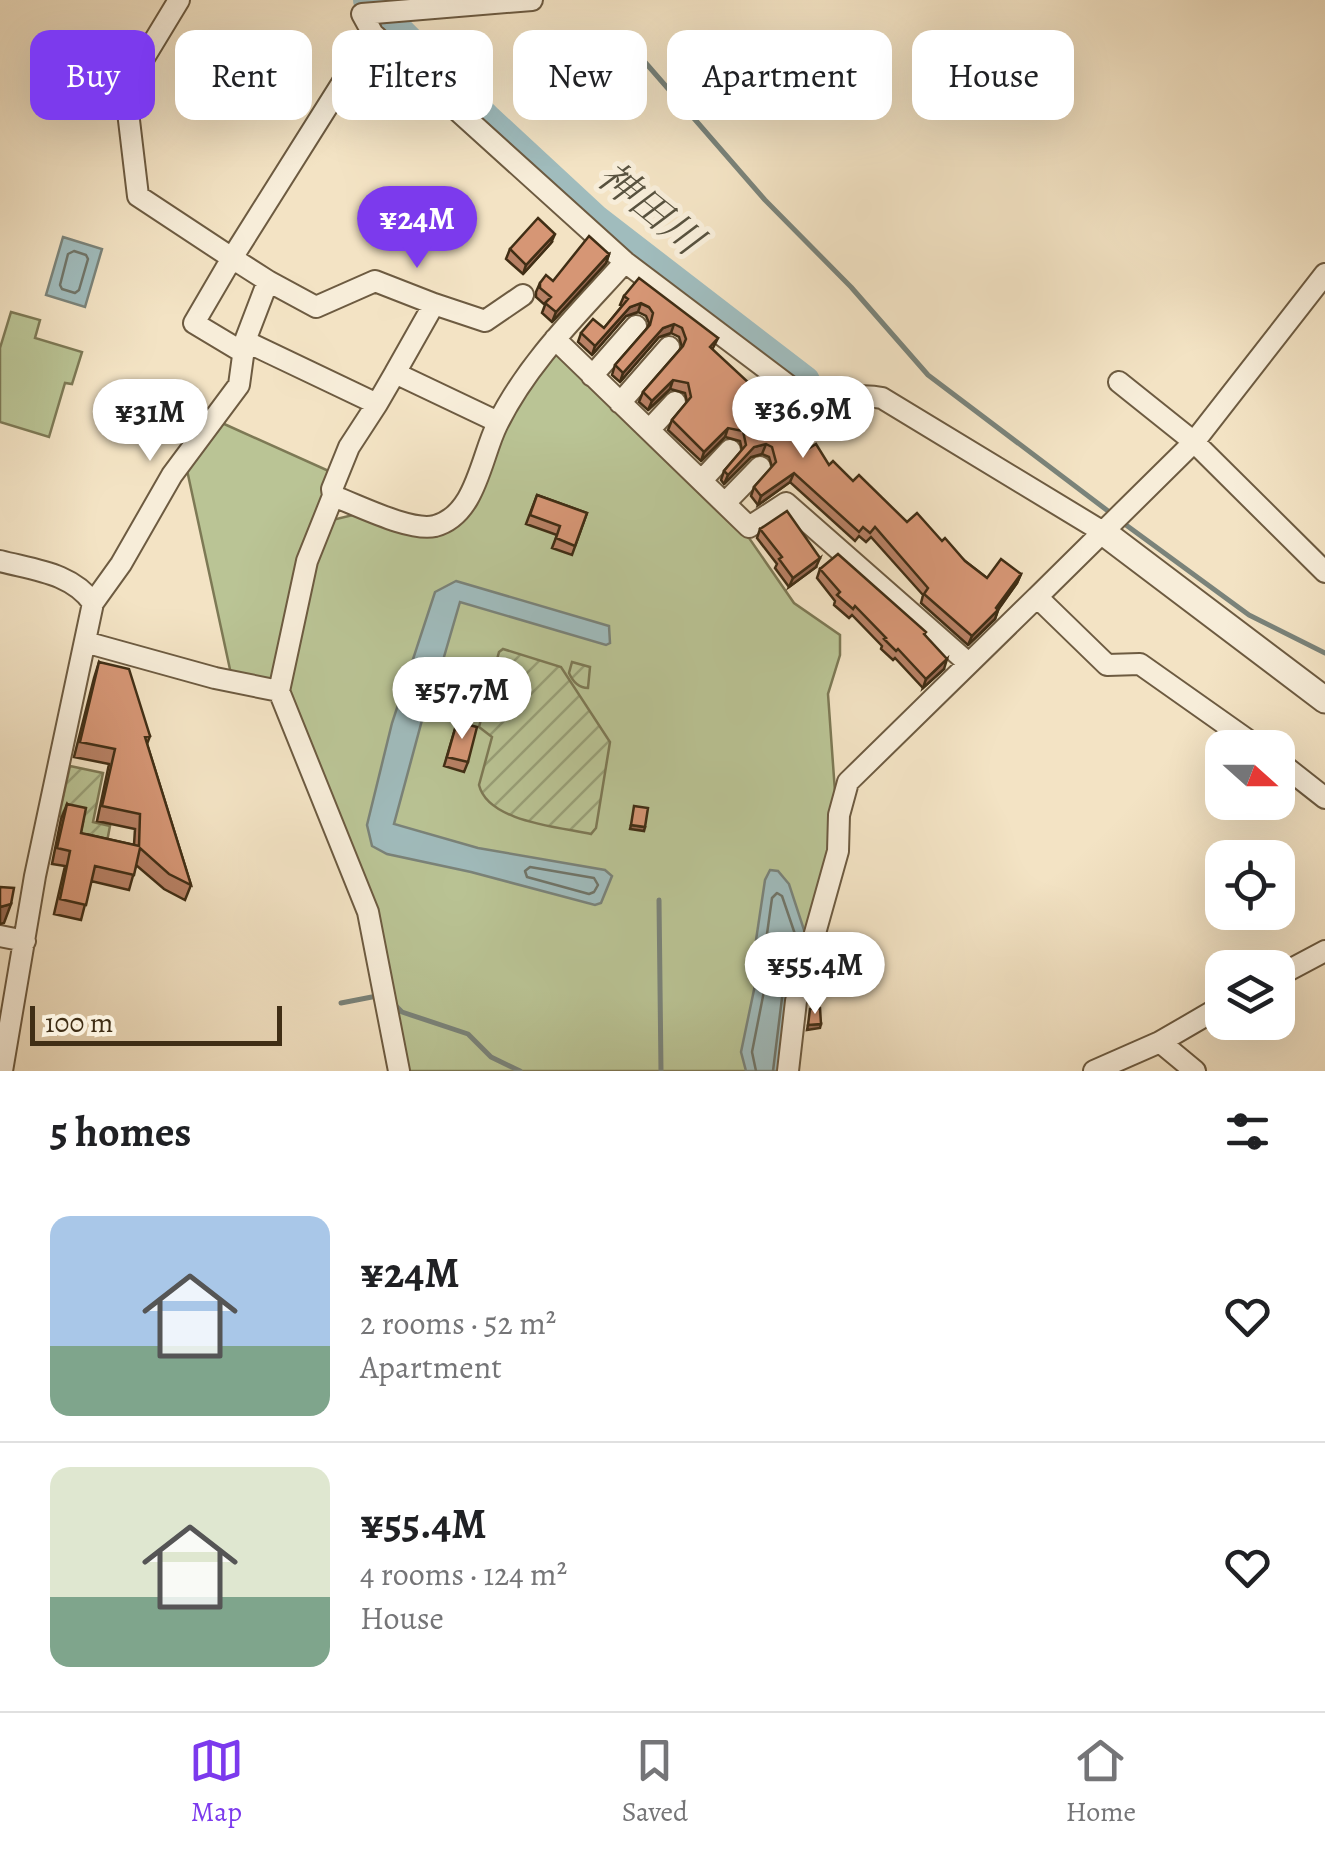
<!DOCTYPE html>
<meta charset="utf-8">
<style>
:root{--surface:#fff;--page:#f2f2f2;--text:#202124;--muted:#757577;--line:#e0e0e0;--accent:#7c3aed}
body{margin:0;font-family:Alegreya,"Noto Serif JP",serif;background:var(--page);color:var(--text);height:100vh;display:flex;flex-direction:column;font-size:38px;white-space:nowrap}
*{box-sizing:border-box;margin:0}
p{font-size:32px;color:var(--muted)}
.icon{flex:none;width:55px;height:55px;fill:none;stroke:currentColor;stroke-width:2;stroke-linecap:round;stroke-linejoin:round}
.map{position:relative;height:1071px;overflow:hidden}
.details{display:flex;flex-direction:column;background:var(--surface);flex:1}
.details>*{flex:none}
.hud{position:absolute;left:30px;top:30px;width:1265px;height:90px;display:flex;gap:20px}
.needle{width:65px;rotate:111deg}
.fabs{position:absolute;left:1205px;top:730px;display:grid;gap:20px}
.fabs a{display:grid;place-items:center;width:90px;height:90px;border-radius:20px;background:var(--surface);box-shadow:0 10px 40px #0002;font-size:50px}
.scale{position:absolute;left:30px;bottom:25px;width:252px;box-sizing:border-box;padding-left:10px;border:5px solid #402e15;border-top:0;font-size:28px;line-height:35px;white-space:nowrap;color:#402e15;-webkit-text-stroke:8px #f7edd9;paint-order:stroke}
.price{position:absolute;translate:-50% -85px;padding:0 22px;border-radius:35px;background:#fff;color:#222;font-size:32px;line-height:65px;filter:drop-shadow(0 2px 5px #0008)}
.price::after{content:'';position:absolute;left:50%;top:60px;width:30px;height:22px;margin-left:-15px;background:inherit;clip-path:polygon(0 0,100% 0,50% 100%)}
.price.current{background:var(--accent);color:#fff}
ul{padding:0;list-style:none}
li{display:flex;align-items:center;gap:30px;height:250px;padding:0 50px}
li+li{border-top:2px solid var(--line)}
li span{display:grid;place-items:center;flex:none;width:280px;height:200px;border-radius:20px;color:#555}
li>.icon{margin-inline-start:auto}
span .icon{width:120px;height:120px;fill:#fffc;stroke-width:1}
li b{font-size:42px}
h2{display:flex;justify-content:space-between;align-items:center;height:120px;padding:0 50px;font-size:42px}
.chip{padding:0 35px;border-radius:20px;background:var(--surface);box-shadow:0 10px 40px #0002;font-size:35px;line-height:90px}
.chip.current{background:var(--accent);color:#fff}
.dock{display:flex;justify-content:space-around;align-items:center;height:140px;border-top:2px solid var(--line);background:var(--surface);font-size:28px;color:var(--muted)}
.dock a{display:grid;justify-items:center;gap:5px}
.dock .current{color:var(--accent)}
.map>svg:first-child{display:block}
.park{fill:#bac495;stroke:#7d7955;stroke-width:2.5}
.garden{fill:url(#garden-furrows);stroke:#7d7955;stroke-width:2.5}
.water{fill:#a0bcbd;stroke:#7a837a;stroke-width:2.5}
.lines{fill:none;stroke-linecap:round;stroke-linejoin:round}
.shore{stroke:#707569;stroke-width:2.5}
.stream{stroke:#7a837a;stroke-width:5}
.river{stroke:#a0bcbd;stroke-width:30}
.minor-casing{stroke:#6d5b41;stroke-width:24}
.tertiary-casing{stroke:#6d5b41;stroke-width:29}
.minor{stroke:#f7edd9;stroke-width:20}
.tertiary{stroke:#f7edd9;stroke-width:25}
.wall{fill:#b88165;stroke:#402e15;stroke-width:2.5}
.shaded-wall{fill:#966952;stroke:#402e15;stroke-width:2.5}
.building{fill:#d69675;stroke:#402e15;stroke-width:2.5}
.labels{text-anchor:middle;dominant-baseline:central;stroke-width:10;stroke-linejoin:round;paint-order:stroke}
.water-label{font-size:40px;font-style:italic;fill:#58523f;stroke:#f7edd9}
</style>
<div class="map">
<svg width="1325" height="1071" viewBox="0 0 1325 1071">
<defs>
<pattern id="garden-furrows" width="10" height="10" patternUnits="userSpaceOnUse" patternTransform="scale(2.5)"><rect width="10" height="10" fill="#bac495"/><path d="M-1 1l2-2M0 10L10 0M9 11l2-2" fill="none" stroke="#99a078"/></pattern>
</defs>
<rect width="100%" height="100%" fill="#f3e3c4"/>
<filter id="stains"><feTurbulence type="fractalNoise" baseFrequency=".002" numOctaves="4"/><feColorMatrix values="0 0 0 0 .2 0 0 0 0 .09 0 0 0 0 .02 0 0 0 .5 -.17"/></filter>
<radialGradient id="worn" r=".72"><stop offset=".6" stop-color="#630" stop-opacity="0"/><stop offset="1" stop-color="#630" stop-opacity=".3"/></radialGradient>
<!-- park -->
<path class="park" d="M11,312l29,8 -5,18 47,14 -10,32 -7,-1 -16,54 -49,-15v-74z
M554,347l193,188 47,68 46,32v20l-12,39 7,98 -5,59 -47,220h-380l-3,-30 -115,-350 12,-59 31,-111 29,-7 85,18 66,-117z
M222,423l109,49 -58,212 -42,-10 -44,-204z"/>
<!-- garden -->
<path class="garden" d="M503,649l58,18 49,75 -14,86 -5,6c-31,-7 -103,-12 -112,-49l13,-48 -13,-10 20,-75z
M572,662l18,5 -2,21c-9,0 -15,-6 -19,-15z
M70,766l33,7 -10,49 17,4 -5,26 -27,-6 5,-24 -24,-6z"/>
<!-- water -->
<path class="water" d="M63,237l39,12 -17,58 -39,-12z
M456,581l153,45 1,17 -4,2 -146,-43 -28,96h-4l-34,126 84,24 127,22 7,6 -11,27 -6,2 -124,-33 -84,-18 -15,-8 -5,-21 25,-102 43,-131z
M770,870l8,1 11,13 18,55 -24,132h-37l-5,-19 14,-67 1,-45 9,-60z"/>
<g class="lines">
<!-- shore -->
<path class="shore" d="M74,251l12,4 2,4 -9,31 -4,3 -13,-4 -2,-4 8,-31z
M530,867l64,11 4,7 -4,7 -5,2 -62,-17 -2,-6z
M756,1071l-4,-19 13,-66 1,-45 6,-43 5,-5 5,3 15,44 -15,58 -9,73"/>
<!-- stream -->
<path class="stream" d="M644,61l121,139 86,87 77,88 180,136
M1126,525l123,90 76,38
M659,900l2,171
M392,1002l10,10 66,22 23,23 29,14
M341,1003l36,-7"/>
<!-- river -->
<path class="river" d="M368,0l120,120 108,100 209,161"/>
<!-- minor casing -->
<g class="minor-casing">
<path id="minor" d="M179,0l-43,71 -10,24 12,101 94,62 -38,65 50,30
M373,34l252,228 180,136c27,5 50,-6 77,0l221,134
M268,281l48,26 59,-26 59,23 -39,69
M434,304l51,17 38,-26
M555,339l194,188 37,-24 181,159
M245,341l132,63 18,-31 103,49
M592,376l44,-50
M1119,382l75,60 131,130
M620,403l49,-56
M649,430l26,-28
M702,480l28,-30
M333,496l-1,-7 17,-42 28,-43
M725,503l35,-36
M0,561c34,9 72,12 93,42
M1037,597l157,-155 131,-168
M85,642l130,36 64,13
M1278,761l47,37
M0,936l25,5
M1278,976l47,-25
M1160,1042l35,29
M2,1071l33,-195 58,-273 28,-39 51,-89 67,-90 6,-44 23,-60 -36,-23 141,-224 -11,-20 170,-14
M399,1071l-31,-159 -89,-221 28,-130 26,-65c25,9 77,36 102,30 41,-11 46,-69 62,-101 30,-62 83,-113 128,-163
M788,1071l8,-70 42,-150 1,-36 9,-33 189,-185 70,68 33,-1 119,84
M1094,1071l66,-29 62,-36"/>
</g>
<!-- tertiary casing -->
<g class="tertiary-casing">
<path id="tertiary" d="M1103,532l222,168"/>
</g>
<!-- minor -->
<use href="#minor" class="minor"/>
<!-- tertiary -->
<use href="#tertiary" class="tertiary"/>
</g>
<!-- wall -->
<path class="wall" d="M551,243l-28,31 -17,-15 4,-10z
M609,254l-3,9 -54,59 -10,-9 3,-8 -9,-8v-5l4,-9 13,-2z
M624,296l94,42 -6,12 49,57 -2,2 47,41 47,31 54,41 35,19 23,20 22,17 34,-4 -4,9 -19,27 -3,9 -27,26 -47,-42 2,-8 -52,-58 -5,5 -7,-6 -4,5 -65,-59 -32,23 -7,-9 3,-9 18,-20 -3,-10 -7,-3 -11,3 -27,27 -3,-4 3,-9 18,-21 -2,-9 -15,-4 -24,24 -33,-31 4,-10 15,-18 -2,-9 -15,-4 -22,21 -9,-8 4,-10 39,-45 -3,-10 -8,-4 -12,4 -39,45 -8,-7 3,-10 33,-38 1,-4 -3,-7 -8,-4 -12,4 -34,39 -14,-13 3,-9 23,-5 18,-22 -2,-1z
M537,495l50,18 -15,42 -20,-7 5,-13 -31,-11z
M760,529l56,38 -27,20 -14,-19 2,-4 -20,-26z
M820,569l105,66 19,34 -21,19 -28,-30 -2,2 -12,-11 1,-3 -30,-31 -3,3 -15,-13 1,-4 -18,-23z
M99,662l51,74 -3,8 44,141 -6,15 -21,-11 -28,-24 -7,25 -38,-9 -10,39 -27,-6 11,-48 -13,-2 9,-45 6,-15 14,29 53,12 1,-16 -38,-8 12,-57 -35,-7 20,-79z
M457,722l11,40 -4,10 -20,-6z"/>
<!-- shaded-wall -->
<path class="shaded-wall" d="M555,234l-4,9 -28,31 3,-9z
M609,254l-3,9 -54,59 4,-10z
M641,303l-3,9 -12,4 -34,39 3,-9 35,-39z
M674,324l-3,9 -12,4 -39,45 3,-9 40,-45z
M673,380l-3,9 -22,21 4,-9z
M728,428l-3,9 -24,24 3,-9z
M766,444l-4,10 -11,3 -27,27 4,-9 26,-28z
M794,473l-4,9 -32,23 3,-9z
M820,558l-4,9 -27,20 4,-9z
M1021,574l-4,9 -21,29 2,-2 -3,9 -27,26 4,-9 24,-28z
M947,659l-3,10 -21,19 3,-9z
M631,825l14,2 -1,4 -14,-2z
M11,904l-7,19 -4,1v-17z
M821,1024l-1,4 -13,2 1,-5z"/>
<!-- building -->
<path class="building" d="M538,218l17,16 -29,31 -16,-16z
M589,236l20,18 -53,58 -11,-9 6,-6 -11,-9v-5l6,-8 7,6z
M639,278l79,60 -8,9 55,51 -9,9 41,35 2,-2 7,10 10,-6 13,21 4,-4 20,20 6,-6 48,47 10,-9 25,28 3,-3 20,23 22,17 14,-19 20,15 -25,34 2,2 -26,26 -48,-42 4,-6 -53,-61 -5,6 -7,-6 -4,5 -65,-59 -33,23 -7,-9 22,-25 -4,-15 -6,-3 -12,3 -26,28 -4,-4 22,-26 -3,-14 -15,-3 -24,24 -32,-32 19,-23 -3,-14 -15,-3 -21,21 -9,-9 40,-46 3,-7 -4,-11 -8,-4 -11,4 -40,45 -8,-8 35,-40 3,-12 -4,-6 -8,-4 -11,4 -35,39 -14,-13 12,-14 11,9 24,-29 -4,-3z
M537,495l50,18 -12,33 -19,-8 4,-12 -30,-11z
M787,511l33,47 -27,20 -14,-19 3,-2 -22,-28z
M838,554l88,78 -2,2 23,25 -21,20 -28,-30 -2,2 -12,-12 2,-1 -31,-32 -2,3 -16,-14 3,-3 -20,-23z
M99,662l30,7 21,67 -5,1 46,148 -22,-11 -29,-26 -6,27 -39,-9 -9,39 -26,-6 10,-48 -13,-3 10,-44 19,4 -5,25 58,13 1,-32 -38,-8 13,-57 -35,-7z
M457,722l20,5 -9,35 -21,-5z
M634,806l14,2 -3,19 -14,-2z
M0,887l14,1 -3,16 -11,3z
M820,1008l1,16 -13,1 2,-16z"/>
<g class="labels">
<!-- water labels -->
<g class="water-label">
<text transform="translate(650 208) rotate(39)">神田川</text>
</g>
</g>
<rect width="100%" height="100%" filter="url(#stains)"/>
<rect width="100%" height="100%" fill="url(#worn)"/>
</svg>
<div class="fabs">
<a><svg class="needle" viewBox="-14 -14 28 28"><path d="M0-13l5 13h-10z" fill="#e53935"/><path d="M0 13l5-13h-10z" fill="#757577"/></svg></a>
<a><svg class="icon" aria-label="locate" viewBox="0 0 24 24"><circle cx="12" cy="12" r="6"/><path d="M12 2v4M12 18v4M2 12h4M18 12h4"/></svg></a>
<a><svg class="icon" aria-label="layers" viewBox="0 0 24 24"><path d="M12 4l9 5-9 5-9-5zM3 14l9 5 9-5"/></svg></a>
</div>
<div class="scale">100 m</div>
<b class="price current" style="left:417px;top:271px">¥24M</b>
<b class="price" style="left:803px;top:461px">¥36.9M</b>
<b class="price" style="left:150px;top:464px">¥31M</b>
<b class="price" style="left:462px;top:742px">¥57.7M</b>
<b class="price" style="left:815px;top:1017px">¥55.4M</b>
<div class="hud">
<a class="chip current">Buy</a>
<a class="chip">Rent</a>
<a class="chip">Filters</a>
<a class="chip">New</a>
<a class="chip">Apartment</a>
<a class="chip">House</a>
</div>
</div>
<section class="details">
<h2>5 homes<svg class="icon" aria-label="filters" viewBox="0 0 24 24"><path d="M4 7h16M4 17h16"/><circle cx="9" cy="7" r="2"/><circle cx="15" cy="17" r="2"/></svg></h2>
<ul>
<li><span style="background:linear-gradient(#a9c7e8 65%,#7fa58c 0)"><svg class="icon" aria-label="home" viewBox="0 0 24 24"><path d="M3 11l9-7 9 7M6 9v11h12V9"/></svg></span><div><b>¥24M</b><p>2 rooms · 52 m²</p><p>Apartment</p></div><svg class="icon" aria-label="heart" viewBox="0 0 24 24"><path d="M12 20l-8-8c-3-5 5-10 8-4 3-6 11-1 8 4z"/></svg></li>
<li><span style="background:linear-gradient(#dfe7d0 65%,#7fa58c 0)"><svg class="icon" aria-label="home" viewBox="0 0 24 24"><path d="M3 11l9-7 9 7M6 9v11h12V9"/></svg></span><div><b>¥55.4M</b><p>4 rooms · 124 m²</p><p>House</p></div><svg class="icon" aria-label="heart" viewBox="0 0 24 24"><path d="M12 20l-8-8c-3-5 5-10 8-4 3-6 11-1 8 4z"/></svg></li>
</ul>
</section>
<nav class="dock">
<a class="current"><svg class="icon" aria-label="map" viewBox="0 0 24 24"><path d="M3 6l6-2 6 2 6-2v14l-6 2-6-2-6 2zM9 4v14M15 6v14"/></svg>Map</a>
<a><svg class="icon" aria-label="saved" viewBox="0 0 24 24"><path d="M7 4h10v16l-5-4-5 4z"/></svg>Saved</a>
<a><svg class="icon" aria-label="home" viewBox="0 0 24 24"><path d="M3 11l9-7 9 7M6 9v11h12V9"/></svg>Home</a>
</nav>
